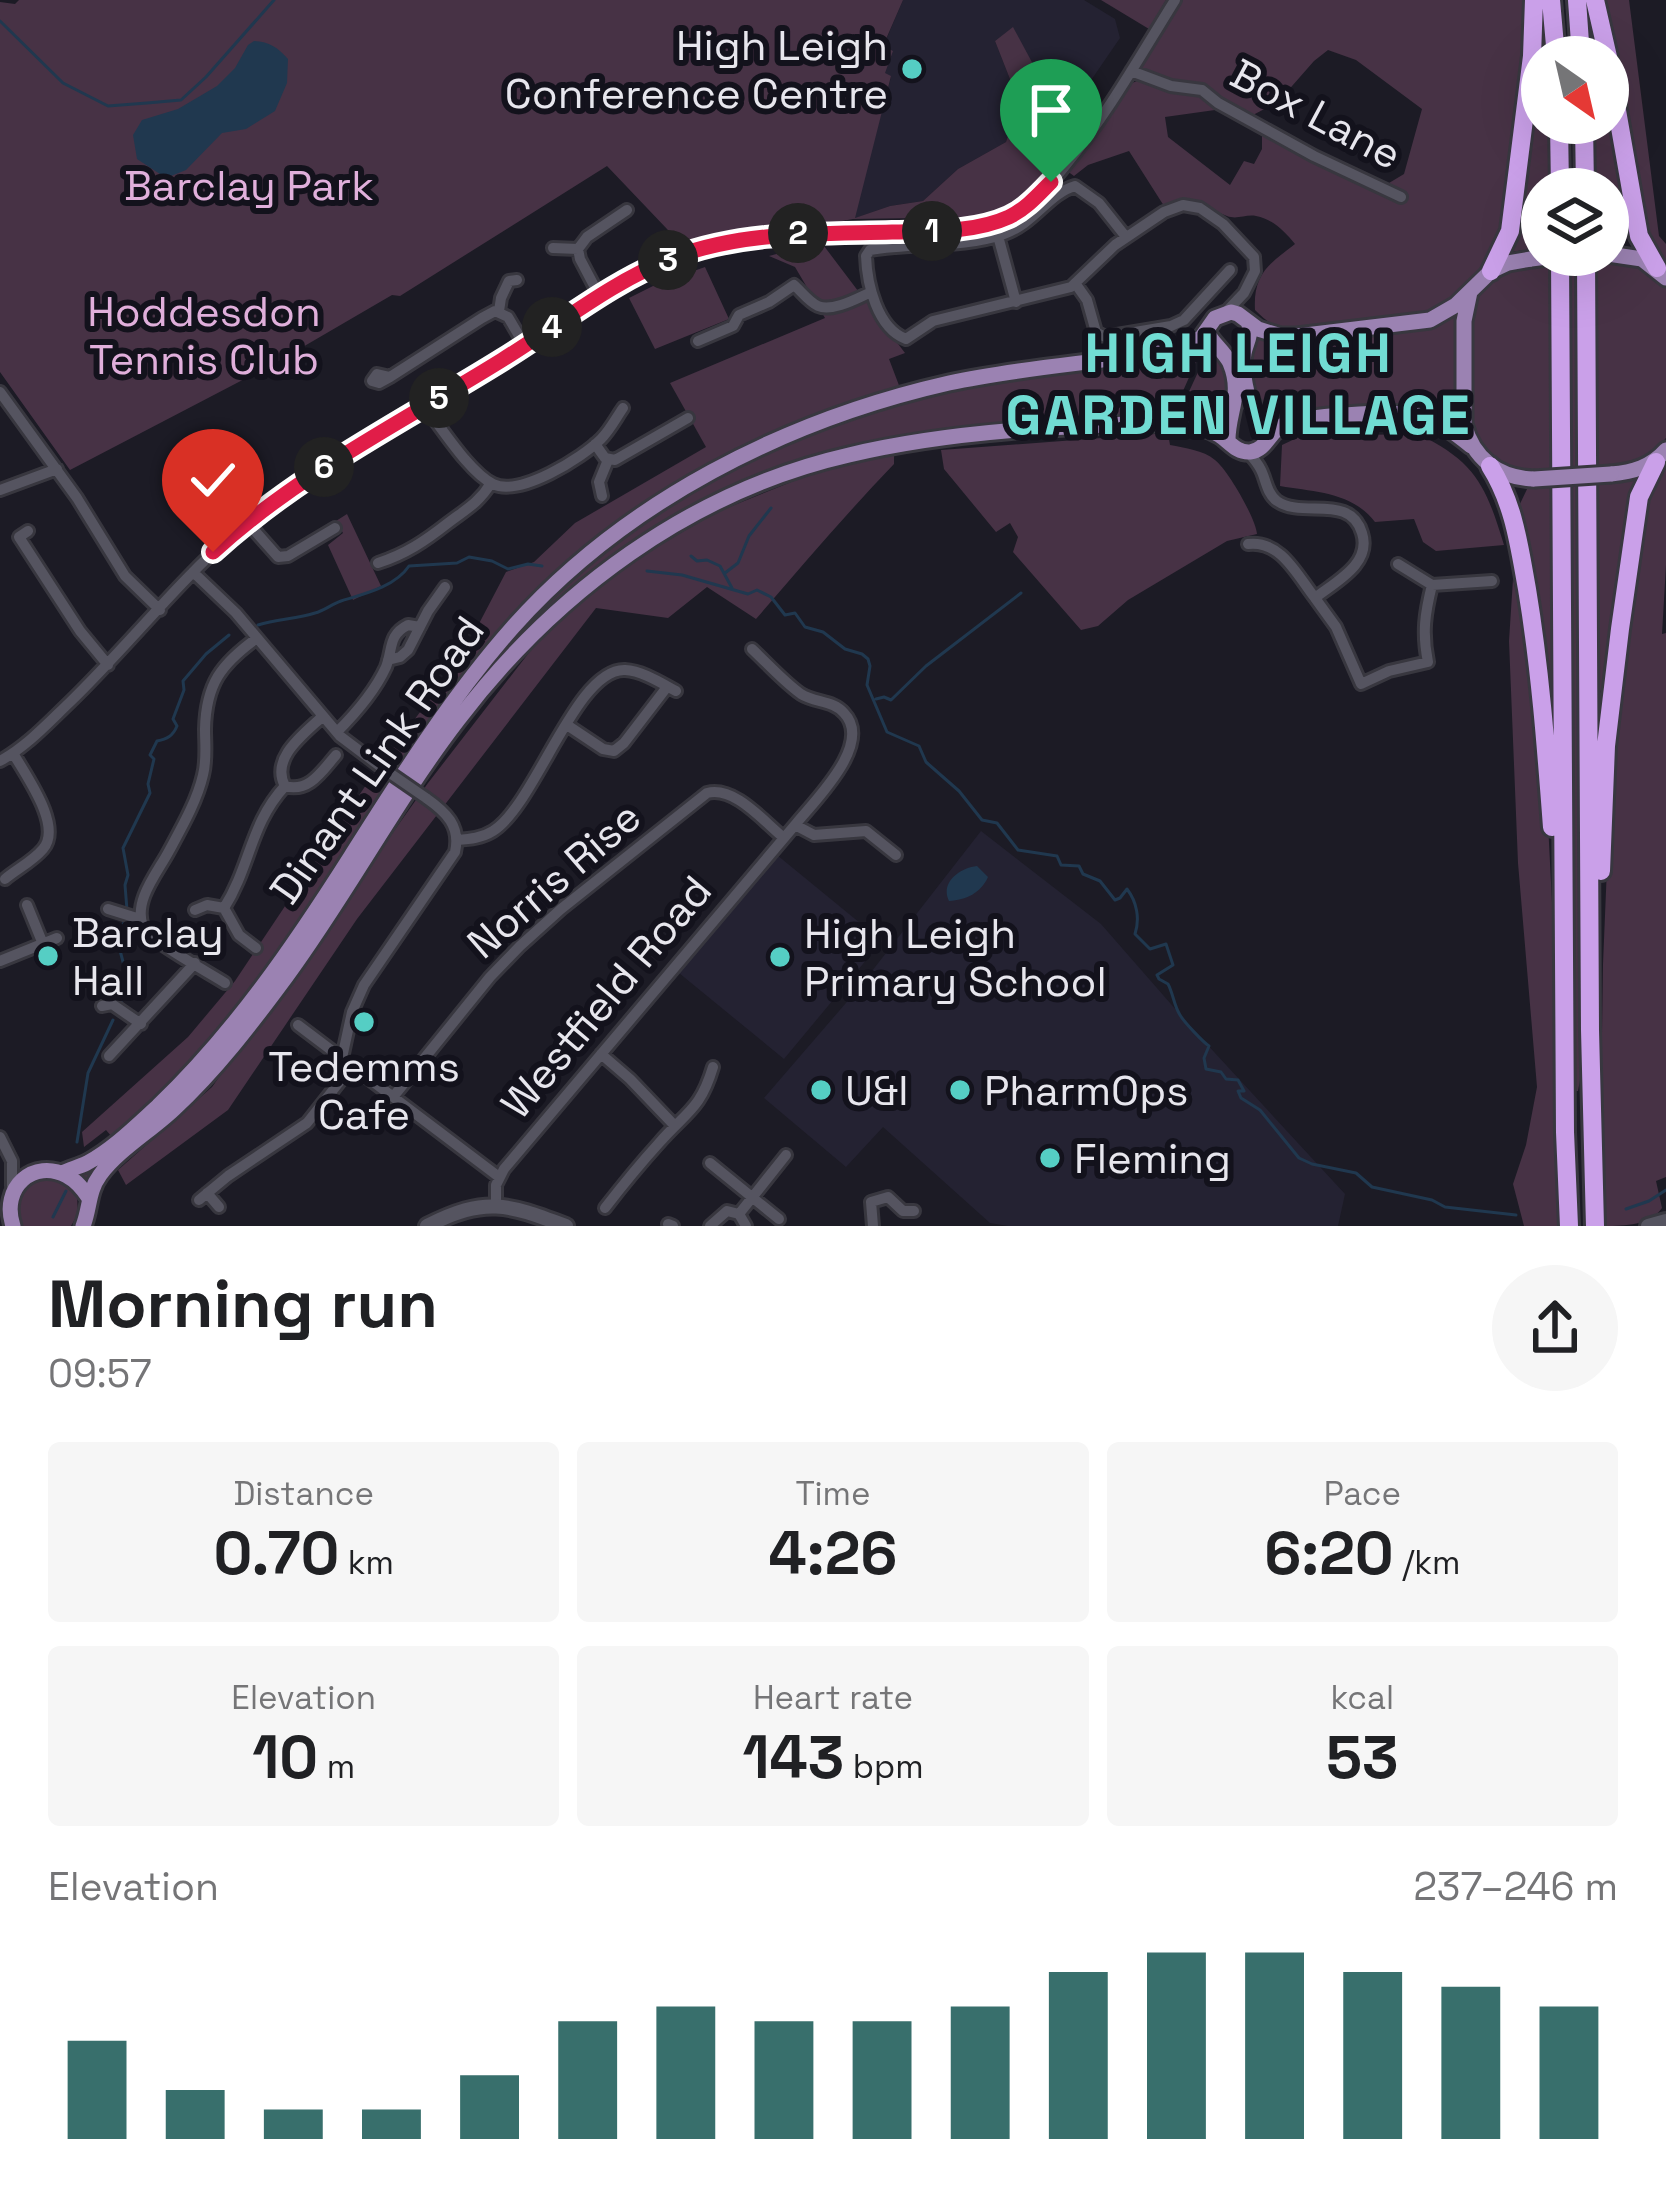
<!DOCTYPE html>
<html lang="en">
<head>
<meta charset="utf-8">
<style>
	:root { --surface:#fff; --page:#f6f6f6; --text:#202124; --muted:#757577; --accent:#386f6c }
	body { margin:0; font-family:"Space Grotesk",sans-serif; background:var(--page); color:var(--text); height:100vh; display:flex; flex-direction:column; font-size:45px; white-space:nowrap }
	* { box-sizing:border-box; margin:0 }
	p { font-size:39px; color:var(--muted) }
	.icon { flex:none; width:66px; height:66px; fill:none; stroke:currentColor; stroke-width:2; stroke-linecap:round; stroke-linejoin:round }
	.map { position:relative; height:1226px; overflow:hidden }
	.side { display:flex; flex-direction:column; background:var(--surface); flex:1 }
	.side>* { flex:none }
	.needle { width:78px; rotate:146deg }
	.fabs { position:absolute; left:1521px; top:36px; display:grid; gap:24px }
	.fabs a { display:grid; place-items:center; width:108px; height:108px; border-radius:50%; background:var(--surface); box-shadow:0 12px 48px #0002; font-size:60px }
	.pin { position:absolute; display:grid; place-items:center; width:102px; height:102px; color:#fff; margin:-123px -51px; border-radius:50% 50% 50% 0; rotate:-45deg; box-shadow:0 0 12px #0007 }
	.pin .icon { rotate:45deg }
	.km { position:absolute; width:60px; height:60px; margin:-30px; border-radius:50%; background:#222; color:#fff; font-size:33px; line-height:60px; text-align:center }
	.round { display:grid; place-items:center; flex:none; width:126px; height:126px; border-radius:63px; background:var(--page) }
	.head { display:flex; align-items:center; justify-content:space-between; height:204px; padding:0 48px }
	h1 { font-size:66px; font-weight:700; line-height:90px }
	.figures { display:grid; grid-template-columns:repeat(3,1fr); gap:18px; height:204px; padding:12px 48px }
	.figures div { display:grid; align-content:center; border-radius:12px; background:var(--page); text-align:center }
	.figures b { font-size:60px; font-weight:700 }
	.figures small { font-size:33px; font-weight:400 }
	.figures p { font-size:33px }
	.chart { height:336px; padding:24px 48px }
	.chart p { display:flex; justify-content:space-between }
	.chart svg { width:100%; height:216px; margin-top:12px; stroke:var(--accent); stroke-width:6 }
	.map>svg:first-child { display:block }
	.built { fill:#242232 }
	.green { fill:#473245 }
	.water { fill:#20384f }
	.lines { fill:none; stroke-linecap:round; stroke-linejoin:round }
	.stream { stroke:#20384f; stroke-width:3 }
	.street-casing { stroke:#38373f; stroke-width:16 }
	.secondary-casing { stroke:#38373f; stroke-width:20 }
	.primary-casing { stroke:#38373f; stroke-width:21 }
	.highway-casing { stroke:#38373f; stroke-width:24 }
	.street { stroke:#555460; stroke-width:10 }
	.secondary { stroke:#555460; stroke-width:14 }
	.primary { stroke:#9b82b2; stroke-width:15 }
	.highway { stroke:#caa0e9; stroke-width:18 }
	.street-bridge-casing { stroke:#38373f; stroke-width:16; stroke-linecap:butt }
	.primary-bridge-casing { stroke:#38373f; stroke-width:21; stroke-linecap:butt }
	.street-bridge { stroke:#555460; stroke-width:10 }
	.primary-bridge { stroke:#9b82b2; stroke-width:15 }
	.route-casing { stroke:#fff; stroke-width:24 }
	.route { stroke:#e11d48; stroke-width:15 }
	.poi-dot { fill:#55cec4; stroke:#13121c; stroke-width:4.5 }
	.labels { text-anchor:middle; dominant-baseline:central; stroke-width:12; stroke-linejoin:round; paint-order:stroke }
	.poi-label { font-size:42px; fill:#e7e6ed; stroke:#13121c; text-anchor:start }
	.street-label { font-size:42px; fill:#e7e6ed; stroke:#13121c }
	.park-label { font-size:42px; fill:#e0afdb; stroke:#13121c }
	.district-label { font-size:54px; font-weight:bold; letter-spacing:3px; fill:#71dcd3; stroke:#13121c }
</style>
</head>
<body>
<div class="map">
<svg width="1666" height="1226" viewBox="0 0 1666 1226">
	<rect width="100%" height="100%" fill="#1c1b25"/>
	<!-- built -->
	<path class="built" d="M 903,0 L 1084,0 L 1115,19 L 1120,38 L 1072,108 L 1040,77 L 1013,28 L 995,41 L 1019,102 L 1006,142 L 958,169 L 923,201 L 890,206 L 853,219 L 891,77 L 885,74 L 883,47 Z
		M 981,831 L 1101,924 L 1191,1027 L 1345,1194 L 1338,1226 L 1008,1226 L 990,1223 L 883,1127 L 846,1167 L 764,1098 L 858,989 Z
		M 777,855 L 882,941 L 784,1059 L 679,973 Z"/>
	<!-- green -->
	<path class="green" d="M 19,0 L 903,0 L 883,46 L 893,51 L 885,73 L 891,76 L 855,218 L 890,206 L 923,201 L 958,169 L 1006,142 L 1019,102 L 995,41 L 1013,27 L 1040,77 L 1072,108 L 1083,129 L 1038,191 L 1011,211 L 986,217 L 853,219 L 687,250 L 607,166 L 400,296 L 392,295 L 277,362 L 70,470 L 0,372 L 0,2 L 15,4 Z
		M 1101,0 L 1166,0 L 1149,29 Z
		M 1183,0 L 1529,0 L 1504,237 C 1493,256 1461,296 1442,305 C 1418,317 1310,334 1285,329 C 1272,326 1264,319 1255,310 C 1253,274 1269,264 1295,244 C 1285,232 1273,219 1256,216 C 1246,214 1237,220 1227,216 C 1196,203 1202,193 1164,206 L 1129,151 L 1088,165 L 1074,176 L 1067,171 L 1132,83 L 1137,81 L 1196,93 L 1215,110 L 1165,117 L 1168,137 L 1230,185 L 1244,161 L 1254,164 L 1262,149 L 1262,134 L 1358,183 L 1384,186 L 1404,174 L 1422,109 L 1356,60 L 1328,50 L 1314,61 L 1278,102 L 1253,115 C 1228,108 1208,86 1189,82 C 1172,78 1157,80 1140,69 Z
		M 1602,0 L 1629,0 L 1659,236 L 1666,244 L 1666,263 L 1649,240 L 1643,215 Z
		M 1546,43 L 1547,57 L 1542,57 L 1542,123 L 1552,123 L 1553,189 L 1542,189 L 1542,248 L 1509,252 L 1539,45 Z
		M 1608,88 L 1633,225 L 1624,244 L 1608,244 L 1608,189 L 1594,189 L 1592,123 L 1608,123 Z
		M 821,242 L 905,353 L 889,359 L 900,388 L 659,496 L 588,544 L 528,601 L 399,771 L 383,761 L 461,658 L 506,572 L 534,562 L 575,523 L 706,447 L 670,383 L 825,318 L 795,267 L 769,256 Z
		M 1622,261 C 1641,266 1653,273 1666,288 L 1666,438 C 1644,465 1628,465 1595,468 L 1592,265 Z
		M 1580,266 L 1580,469 L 1568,470 L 1567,267 Z
		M 705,267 L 729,319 L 655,349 L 629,298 L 657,284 Z
		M 1521,267 L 1553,267 L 1554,470 C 1468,479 1472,428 1471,362 C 1471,341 1468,317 1478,298 C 1487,280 1503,272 1521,267 Z
		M 1459,309 L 1459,429 L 1441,418 L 1319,413 L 1314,408 L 1274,423 C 1246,387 1245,378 1257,335 Z
		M 1205,342 L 1226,368 L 1231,395 L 1222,428 C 1217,426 1197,413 1193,414 C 1189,415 1185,417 1181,417 L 1180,411 L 1205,357 L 1202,345 Z
		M 1197,348 L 1199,355 L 1175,409 L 1176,418 C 1091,421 1006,423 922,435 C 723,464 552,577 437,740 C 372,832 320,932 249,1019 C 203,1076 150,1124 94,1172 L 88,1181 L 78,1172 C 114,1158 144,1125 171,1100 C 339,939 413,704 595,556 C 712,459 861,403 1009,378 C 1042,372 1075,368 1108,364 C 1138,361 1169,359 1197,348 Z
		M 1168,433 L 1170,445 C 1185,448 1203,450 1215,460 C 1228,470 1256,519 1257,534 L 1227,541 L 1128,600 L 1098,626 L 1081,630 L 1013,552 L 1018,537 L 1010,523 L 996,532 L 944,469 L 941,450 Z
		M 1418,434 C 1476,462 1486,486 1504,545 L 1436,551 L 1423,542 L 1414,519 L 1375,522 C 1352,492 1315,492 1280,486 L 1282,445 L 1301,436 Z
		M 894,454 L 894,464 C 846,514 801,567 756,619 L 707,587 L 668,618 L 596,608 L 357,919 L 228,1110 L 126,1185 L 118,1170 L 212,1087 L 428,783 L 541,637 L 625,565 L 717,512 L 811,474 Z
		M 1666,463 L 1666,565 L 1662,634 L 1666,633 L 1666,1177 L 1656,1181 L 1662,1208 C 1650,1225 1625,1226 1605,1226 L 1600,1170 L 1603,964 L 1609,818 L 1626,641 L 1647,492 Z
		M 1634,481 L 1606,690 L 1598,691 L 1594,640 L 1596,482 Z
		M 1580,483 L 1582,1069 L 1578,1091 L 1575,1091 L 1571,1068 L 1568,484 Z
		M 1554,486 L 1556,709 L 1550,709 L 1518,508 L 1528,487 Z
		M 347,514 L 381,586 L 353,600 L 328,545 L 343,533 L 336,521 Z
		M 1513,579 L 1535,674 L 1547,803 L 1557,1002 L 1563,1226 L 1524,1226 L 1513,1184 L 1526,1145 L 1537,1087 L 1518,863 L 1509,641 Z
		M 374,773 L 390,784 L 241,1007 L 157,1097 L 112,1137 L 106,1130 L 84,1147 L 82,1132 L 188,1037 L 235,981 Z
		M 36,1180 L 59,1181 L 77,1195 L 78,1214 L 71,1226 L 19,1226 L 11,1200 L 26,1184 Z"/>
	<!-- water -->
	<path class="water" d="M 254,41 C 270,42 277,47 288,59 L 287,83 L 275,111 L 246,129 L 222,133 L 186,170 L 166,178 L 137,159 L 133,135 L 142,120 L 178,109 L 217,86 L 235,68 L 248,45 Z
		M 977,866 L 988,877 C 981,893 966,900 949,901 C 940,883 959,868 977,866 Z"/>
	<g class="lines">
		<!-- stream -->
		<path class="stream" d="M 0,21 L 63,83 L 108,106 L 147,103 L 181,100 L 206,77 L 274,0
			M 691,556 L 697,561 L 707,560 L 720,566 L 732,588
			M 647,571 L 682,575 L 748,594 L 757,590 L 771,597 L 785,615 L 795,613 L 805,627 L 823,632 L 845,649 L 862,654 L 868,659 L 870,666 L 867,685 L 887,732 L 919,746 L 926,762 L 959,791 L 982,820 L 997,823 L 1018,850 L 1057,856 L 1061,865 L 1079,866 L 1083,874 L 1100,881 L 1115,900 L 1120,898 L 1127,889 C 1137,902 1140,919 1135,934 L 1150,949 L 1166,944 L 1173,965 L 1157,975 L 1159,979 L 1168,984 C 1173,993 1174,1006 1180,1015 C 1184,1022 1203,1042 1209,1046 L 1204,1058 L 1206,1069 L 1221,1072 L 1226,1079 L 1238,1080 L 1244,1091 L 1238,1091 L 1241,1098 L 1260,1110 L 1299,1158 L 1312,1164 L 1356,1173 L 1372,1187 L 1432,1200 L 1445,1207 L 1516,1215
			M 725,573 L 738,563 L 749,536 L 771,508
			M 258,625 C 277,619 297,619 315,613 C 324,611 332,604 341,601 C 364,594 395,587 409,566 L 457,563 L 469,557 L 492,561 L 508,569 L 528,564 L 542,566
			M 876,699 L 884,697 L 891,700 L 926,666 L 1021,593
			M 127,910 L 125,885 L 128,875 L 123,848 L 150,793 L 148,784 L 154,759 L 150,755 L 157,741 C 167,739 173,736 177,726 L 173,719 L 184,690 L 183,681 L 206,654 L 229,635
			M 121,1002 L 127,977 L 117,939 L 125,920
			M 77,1142 L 88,1073 L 113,1020
			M 1626,1209 L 1649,1201 L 1666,1190
			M 53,1217 L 66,1191"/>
		<defs>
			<path id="street" d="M 1131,71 L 1171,86 L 1202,90 L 1218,103 L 1314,156 L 1401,197
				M 998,236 L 1016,302
				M 1126,237 L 1099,203 L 1075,186 C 1048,194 1035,223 1004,234 C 961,249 914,242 870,250 L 866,256 C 867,284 877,328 906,339 L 933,321 L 1071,287 L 1115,245 L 1164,212 L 1183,205 L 1200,208 L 1223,224 L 1254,257 L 1255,271 L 1244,293 L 1225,313
				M 553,248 L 578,249
				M 1075,283 L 1087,300 L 1096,332 L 1105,337 L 1171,326 L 1184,320 L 1230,270
				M 600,297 L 580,259 L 578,249 L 587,237 L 627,210
				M 499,311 L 501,298 L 509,281 L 517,280
				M 698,341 L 733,326 L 739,315 L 769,302 L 794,285 C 801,291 809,302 818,306 C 832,312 856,299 869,293
				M 390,377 L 377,374 L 372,381 L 379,383 L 390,377 L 482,318 L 495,311 L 508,317 L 525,346
				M 0,392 L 77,498 L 125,576 L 160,610
				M 425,407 C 442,428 469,472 493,484 C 520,497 582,458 601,439 C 610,430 616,418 623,408
				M 595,444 L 605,458 L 615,460 L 688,418
				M 1248,452 C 1252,457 1257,462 1260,468 C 1266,478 1266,493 1277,501 C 1303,519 1350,493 1362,533 C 1372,564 1335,582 1315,598 L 1336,627 L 1361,684 L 1389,671 L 1428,662 C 1422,633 1425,613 1432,585 L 1492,581
				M 0,490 L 57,469
				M 602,496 L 599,482 L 608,460
				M 247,522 L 278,557 L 288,556 L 335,528
				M 28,531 L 19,537 L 80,631 L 108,665
				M 1248,544 C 1281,540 1297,575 1315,598
				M 378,563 C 406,554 425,541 448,523 C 465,510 479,503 491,483
				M 1398,564 L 1432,585
				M 193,572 L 236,613 L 340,736 L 381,767
				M 388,660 L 400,657 L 408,650 L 428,611 L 445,587
				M 567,725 L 603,749 L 614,751 L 624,743 L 667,687
				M 337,732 C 355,714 375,691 386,667 C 393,649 388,635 408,625 L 420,627
				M 0,761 C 27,746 47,724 69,703 C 126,648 175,585 234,533 C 302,473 384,431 462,385 C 524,348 583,305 647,270 C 690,247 747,236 796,233 C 854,230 971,242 1020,211 C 1037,200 1052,182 1065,166 C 1107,115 1140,56 1175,0
				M 285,786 C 309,793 322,771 336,755
				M 795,825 L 814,835 L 866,831 L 896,855
				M 457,840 C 470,839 482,838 493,831 C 536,804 576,668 625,670 C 643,671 661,683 676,691
				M 5,879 C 17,869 33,861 43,849 C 63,826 26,776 13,753
				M 27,905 L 43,944
				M 224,908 C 251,865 250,824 285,786 C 270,758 304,734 323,716
				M 224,908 L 239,935 L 256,948
				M 108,909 L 140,919
				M 195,910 L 207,905 L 224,908
				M 0,961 L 57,938
				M 225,983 C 208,972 148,940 143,926 C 133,901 158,872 169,851 C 182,827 197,801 203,775 C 207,760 205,744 205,729 C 206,684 221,664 257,638
				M 102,1006 L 112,1004 L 141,1024
				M 298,1025 L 499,1177
				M 601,1054 L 630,1079 L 675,1126
				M 109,1056 L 195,963
				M 342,1058 L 352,1012 L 364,985 L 455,852 C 461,826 446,812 426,798
				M 393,1097 L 490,977 L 520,946 L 561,909 L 707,793 C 735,786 763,821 784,838
				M 0,1137 L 12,1161 L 12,1186
				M 710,1163 L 779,1219
				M 207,1193 L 219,1207
				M 199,1200 L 228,1176 L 307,1123 L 352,1066
				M 496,1205 L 496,1185 L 504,1169 L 795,825 C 814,801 874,744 844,713 C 833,700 815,703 801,694 C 784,682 768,664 752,649
				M 605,1208 C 622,1186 640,1164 659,1143 C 687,1111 700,1110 713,1067
				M 739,1214 L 786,1155
				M 668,1224 L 673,1226
				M 710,1226 L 727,1211 L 739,1214 L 746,1226
				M 873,1226 L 871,1202 L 888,1197 L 903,1211 L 914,1211"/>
			<path id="secondary" d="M 427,1226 C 486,1196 507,1204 566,1226
				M 1648,1226 L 1666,1221"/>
			<path id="primary" d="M 1608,254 L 1642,259 L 1666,278
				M 1470,292 L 1464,321 L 1464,424 C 1473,458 1498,478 1534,479
				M 1249,325 C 1251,337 1247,341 1244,353 C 1242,365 1244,380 1247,392 C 1251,409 1267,416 1270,434
				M 1207,332 C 1213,344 1224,351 1230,363 C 1243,394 1228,412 1228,440
				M 1611,474 C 1633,472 1651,467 1666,450
				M 62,1173 C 70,1169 79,1167 87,1163 C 113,1149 136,1126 158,1106 C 235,1032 294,946 351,856 C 401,777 451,697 513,627 C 625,501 786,420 949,383 C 1026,366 1104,363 1182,348 L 1201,338 L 1215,318 L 1231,312 L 1238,314 L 1258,329 L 1281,336 L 1297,336 L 1430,320 L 1456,305 L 1491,271 L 1508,263 L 1531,259
				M 13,1226 C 0,1187 34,1158 67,1176 C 77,1181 83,1189 89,1198
				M 83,1226 C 90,1209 88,1191 100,1175 C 117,1151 152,1130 174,1109 C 216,1070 252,1023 286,977 C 347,894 395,802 458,720 C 555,592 691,491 849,455 C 959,429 1072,426 1184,422 C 1197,424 1207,428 1219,435 C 1229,441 1236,453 1250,452 C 1267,450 1269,431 1285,424 C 1303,415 1393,411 1414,415 C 1437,419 1454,432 1471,446"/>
			<path id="highway" d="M 1551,0 L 1556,57
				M 1577,0 L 1581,57
				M 1595,0 L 1608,57
				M 1608,59 L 1639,236 L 1657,268
				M 1559,123 L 1560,189
				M 1584,123 L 1585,189
				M 1560,255 L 1565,1132 L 1569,1226
				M 1586,255 L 1590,1030 L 1595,1226
				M 1491,271 L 1510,231 L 1532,56 L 1534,0
				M 1490,466 C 1514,504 1519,545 1527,589 C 1540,667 1546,747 1552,827
				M 1601,871 L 1606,746 L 1620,629 L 1639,497 L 1656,462"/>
		</defs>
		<!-- street casing -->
		<use href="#street" class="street-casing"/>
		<!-- secondary casing -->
		<use href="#secondary" class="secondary-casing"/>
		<!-- primary casing -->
		<use href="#primary" class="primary-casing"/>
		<!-- highway casing -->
		<use href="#highway" class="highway-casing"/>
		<!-- street -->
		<use href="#street" class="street"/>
		<!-- secondary -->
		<use href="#secondary" class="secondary"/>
		<!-- primary -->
		<use href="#primary" class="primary"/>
		<!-- highway -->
		<use href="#highway" class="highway"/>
		<defs>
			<path id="street-bridge" d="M 381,767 L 426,798"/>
			<path id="primary-bridge" d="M 1531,259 L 1563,255
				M 1534,479 L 1611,474"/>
		</defs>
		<!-- street-bridge casing -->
		<use href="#street-bridge" class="street-bridge-casing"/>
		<!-- primary-bridge casing -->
		<use href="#primary-bridge" class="primary-bridge-casing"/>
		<!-- street-bridge -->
		<use href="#street-bridge" class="street-bridge"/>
		<!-- primary-bridge -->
		<use href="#primary-bridge" class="primary-bridge"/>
	</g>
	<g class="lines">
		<defs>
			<path id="route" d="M 213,552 C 299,473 404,421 502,360 C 559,325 612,281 675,257 C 744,231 819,234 892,232 C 930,231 974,233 1009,217 C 1026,209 1038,195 1051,182"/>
		</defs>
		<!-- route casing -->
		<use href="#route" class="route-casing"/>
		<!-- route -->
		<use href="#route" class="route"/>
	</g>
	<!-- markers -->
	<g class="poi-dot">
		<circle cx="912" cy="69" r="12"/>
		<circle cx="48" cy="956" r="12"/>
		<circle cx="780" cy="957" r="12"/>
		<circle cx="364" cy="1022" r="12"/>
		<circle cx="821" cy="1090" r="12"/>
		<circle cx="960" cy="1090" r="12"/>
		<circle cx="1050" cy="1158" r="12"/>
	</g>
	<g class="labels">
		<!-- poi labels -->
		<g class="poi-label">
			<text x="888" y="45" text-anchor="end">High Leigh<tspan x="888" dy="48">Conference Centre</tspan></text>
			<text x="72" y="932">Barclay<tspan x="72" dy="48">Hall</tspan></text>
			<text x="804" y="933">High Leigh<tspan x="804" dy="48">Primary School</tspan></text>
			<text x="364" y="1066" text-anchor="middle">Tedemms<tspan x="364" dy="48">Cafe</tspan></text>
			<text x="845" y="1090">U&amp;I</text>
			<text x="984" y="1090">PharmOps</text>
			<text x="1074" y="1158">Fleming</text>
		</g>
		<!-- street labels -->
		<g class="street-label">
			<text transform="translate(1316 114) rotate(28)">Box Lane</text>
			<text transform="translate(377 760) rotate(-55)">Dinant Link Road</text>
			<text transform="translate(554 880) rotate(-41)">Norris Rise</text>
			<text transform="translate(606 997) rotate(-50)">Westfield Road</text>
		</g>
		<!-- park labels -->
		<g class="park-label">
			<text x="249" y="185">Barclay Park</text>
			<text x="204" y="311">Hoddesdon<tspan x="204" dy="48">Tennis Club</tspan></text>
		</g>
		<!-- district labels -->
		<g class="district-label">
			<text x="1239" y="353">HIGH LEIGH<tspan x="1239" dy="62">GARDEN VILLAGE</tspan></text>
		</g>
	</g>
</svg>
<div class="fabs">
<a><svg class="needle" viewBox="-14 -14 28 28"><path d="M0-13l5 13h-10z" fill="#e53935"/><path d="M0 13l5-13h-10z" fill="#757577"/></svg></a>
<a><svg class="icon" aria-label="layers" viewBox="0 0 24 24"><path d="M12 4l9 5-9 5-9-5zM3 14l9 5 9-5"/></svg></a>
</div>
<div class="pin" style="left:1051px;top:182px;background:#1e9e55"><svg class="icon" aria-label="arrive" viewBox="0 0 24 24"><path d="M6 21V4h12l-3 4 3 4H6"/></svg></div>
<div class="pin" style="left:213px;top:552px;background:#d93025"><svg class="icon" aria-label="check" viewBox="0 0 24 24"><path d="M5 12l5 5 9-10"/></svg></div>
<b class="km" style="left:932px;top:231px">1</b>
<b class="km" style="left:798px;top:233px">2</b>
<b class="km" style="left:668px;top:260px">3</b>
<b class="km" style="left:552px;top:327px">4</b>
<b class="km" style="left:439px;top:398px">5</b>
<b class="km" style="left:324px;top:467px">6</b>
</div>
<section class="side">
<div class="head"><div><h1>Morning run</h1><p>09:57</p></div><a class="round"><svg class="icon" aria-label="share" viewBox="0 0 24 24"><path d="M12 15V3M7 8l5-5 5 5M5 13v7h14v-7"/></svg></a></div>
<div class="figures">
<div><p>Distance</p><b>0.70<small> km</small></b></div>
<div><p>Time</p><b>4:26</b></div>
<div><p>Pace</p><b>6:20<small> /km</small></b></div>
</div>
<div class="figures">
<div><p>Elevation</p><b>10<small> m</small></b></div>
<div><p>Heart rate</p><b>143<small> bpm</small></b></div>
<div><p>kcal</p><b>53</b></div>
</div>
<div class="chart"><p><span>Elevation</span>237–246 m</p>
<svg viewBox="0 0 160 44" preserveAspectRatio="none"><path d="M5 44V24M15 44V34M25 44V38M35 44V38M45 44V31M55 44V20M65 44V17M75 44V20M85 44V20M95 44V17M105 44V10M115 44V6M125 44V6M135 44V10M145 44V13M155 44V17"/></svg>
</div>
</section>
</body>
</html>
